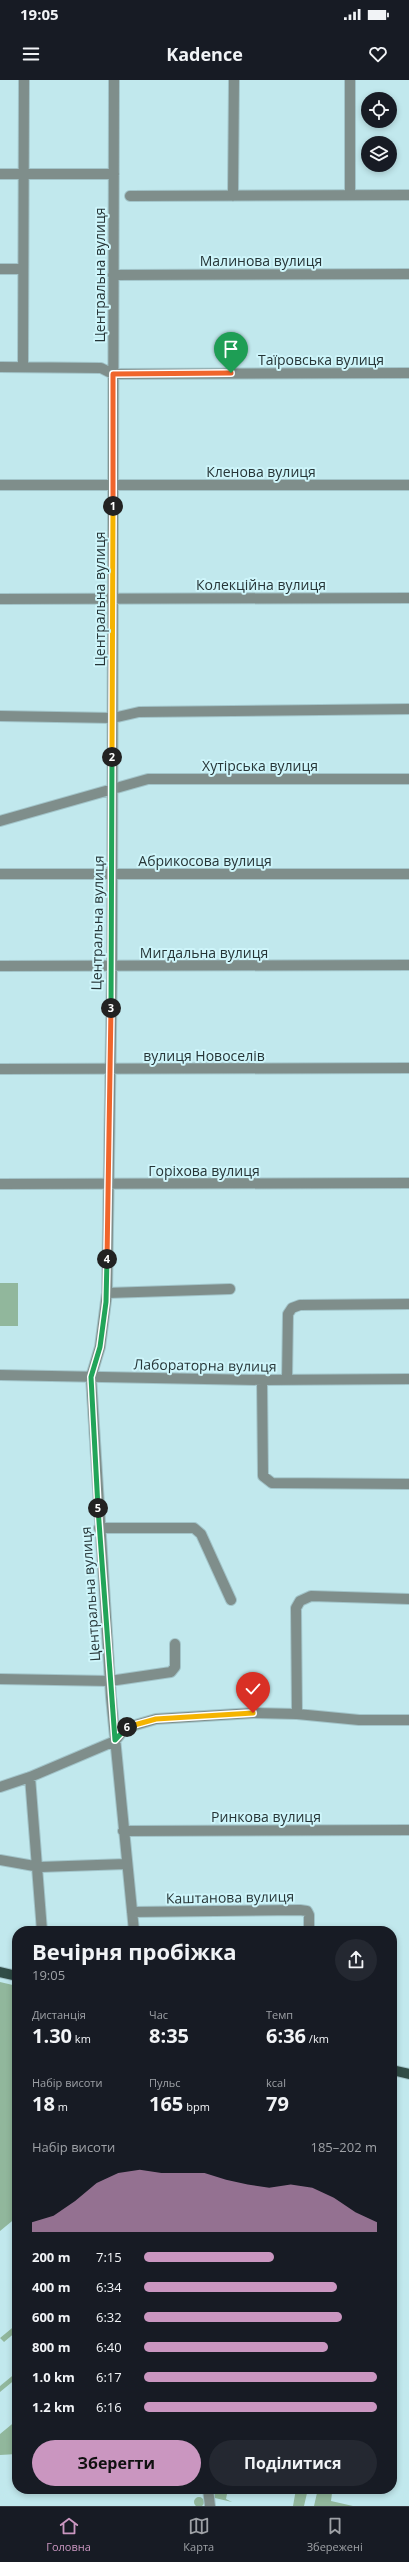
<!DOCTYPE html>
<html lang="uk">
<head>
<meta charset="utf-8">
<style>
	:root { --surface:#171b24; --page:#242831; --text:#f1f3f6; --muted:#9ea1a6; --line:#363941; --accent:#ca96c0 }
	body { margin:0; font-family:"Open Sans",sans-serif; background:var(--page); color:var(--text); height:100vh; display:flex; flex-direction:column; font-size:15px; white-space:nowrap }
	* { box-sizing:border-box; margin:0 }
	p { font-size:13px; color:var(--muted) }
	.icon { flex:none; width:22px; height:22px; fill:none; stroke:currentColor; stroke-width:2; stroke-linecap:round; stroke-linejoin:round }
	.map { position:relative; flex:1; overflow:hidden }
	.sheet { position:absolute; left:12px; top:1846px; width:385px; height:568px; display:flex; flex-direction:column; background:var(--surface); border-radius:16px; box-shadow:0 2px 6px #0003 }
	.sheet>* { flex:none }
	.fabs { position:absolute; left:361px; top:12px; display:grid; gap:8px }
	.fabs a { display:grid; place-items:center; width:36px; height:36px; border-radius:50%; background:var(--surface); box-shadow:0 2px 6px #0003; font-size:20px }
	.pin { position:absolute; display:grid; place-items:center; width:34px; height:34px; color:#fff; margin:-41px -17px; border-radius:50% 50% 50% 0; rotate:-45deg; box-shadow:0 0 4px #0007 }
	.pin .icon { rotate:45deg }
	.km { position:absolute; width:20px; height:20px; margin:-10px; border-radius:50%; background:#222; color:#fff; font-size:11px; line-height:20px; text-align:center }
	.round { display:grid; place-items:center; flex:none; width:42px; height:42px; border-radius:21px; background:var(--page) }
	.head { display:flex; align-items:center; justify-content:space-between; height:68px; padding:0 20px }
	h1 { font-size:22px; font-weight:700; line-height:30px }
	.stats { display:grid; grid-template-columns:repeat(3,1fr); gap:6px; height:68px; padding:4px 20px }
	.stats div { display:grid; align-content:center }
	.stats b { font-size:20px; font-weight:700 }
	.stats small { font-size:11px; font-weight:400 }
	.stats p { font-size:11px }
	.chart { height:112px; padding:8px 20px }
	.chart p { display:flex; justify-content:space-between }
	.chart svg { width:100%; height:72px; margin-top:4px; fill:var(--accent); opacity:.7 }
	.primary-button { display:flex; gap:8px; margin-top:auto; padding:8px 20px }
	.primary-button a { flex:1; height:46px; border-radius:24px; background:var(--accent); color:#111; font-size:16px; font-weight:700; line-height:46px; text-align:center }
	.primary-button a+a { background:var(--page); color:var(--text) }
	ul { padding:0 20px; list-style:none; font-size:13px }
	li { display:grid; grid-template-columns:64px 48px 1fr; align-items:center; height:30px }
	li i { height:10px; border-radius:5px; background:var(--accent) }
	.status { display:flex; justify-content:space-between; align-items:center; height:28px; padding:0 20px; background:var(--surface); direction:ltr }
	.status svg { height:11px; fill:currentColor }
	header { display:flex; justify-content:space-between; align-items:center; height:52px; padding:0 20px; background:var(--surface); font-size:18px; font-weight:700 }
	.menu { display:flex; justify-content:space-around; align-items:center; height:56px; border-top:1px solid var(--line); background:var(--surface); font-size:11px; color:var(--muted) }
	.menu a { display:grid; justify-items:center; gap:2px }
	.menu .active { color:var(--accent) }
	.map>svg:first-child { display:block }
	.green { fill:#91b79c }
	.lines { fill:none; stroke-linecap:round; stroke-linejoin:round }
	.minor-casing { stroke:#a2c4c9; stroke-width:12 }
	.major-casing { stroke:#a2c4c9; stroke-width:12 }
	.minor { stroke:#7f8e8b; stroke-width:10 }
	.major { stroke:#314d47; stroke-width:10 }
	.split-1-casing { stroke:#fff; stroke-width:8 }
	.split-2-casing { stroke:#fff; stroke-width:8 }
	.split-3-casing { stroke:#fff; stroke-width:8 }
	.split-4-casing { stroke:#fff; stroke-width:8 }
	.split-5-casing { stroke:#fff; stroke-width:8 }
	.split-6-casing { stroke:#fff; stroke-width:8 }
	.split-7-casing { stroke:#fff; stroke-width:8 }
	.split-1 { stroke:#f0652b; stroke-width:5 }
	.split-2 { stroke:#f5b400; stroke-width:5 }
	.split-3 { stroke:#22a559; stroke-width:5 }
	.split-4 { stroke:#f0652b; stroke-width:5 }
	.split-5 { stroke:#22a559; stroke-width:5 }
	.split-6 { stroke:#22a559; stroke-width:5 }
	.split-7 { stroke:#f5b400; stroke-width:5 }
	.labels { text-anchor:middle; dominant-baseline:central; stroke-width:4; stroke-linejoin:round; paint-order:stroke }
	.street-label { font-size:14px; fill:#263537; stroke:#cef5fa }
</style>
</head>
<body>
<div class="status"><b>19:05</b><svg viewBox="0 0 49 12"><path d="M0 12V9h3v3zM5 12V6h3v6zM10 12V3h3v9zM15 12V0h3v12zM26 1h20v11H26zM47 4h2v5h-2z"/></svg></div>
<header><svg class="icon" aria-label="menu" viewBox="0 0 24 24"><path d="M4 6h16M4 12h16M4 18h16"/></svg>Kadence<svg class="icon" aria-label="heart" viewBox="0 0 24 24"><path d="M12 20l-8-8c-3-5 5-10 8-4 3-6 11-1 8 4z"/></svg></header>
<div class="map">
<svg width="409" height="2426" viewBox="0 0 409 2426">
	<rect width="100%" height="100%" fill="#c1e8ed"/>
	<!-- green -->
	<path class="green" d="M 0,1203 L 18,1203 L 18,1246 L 0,1246 Z
		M 0,1902 L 17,1906 L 17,2137 L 0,2151 Z
		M 17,2244 L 17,2251 L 4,2262 L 0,2258 Z
		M 17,2292 L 17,2298 L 0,2312 L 0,2306 Z
		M 17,2340 L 17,2374 L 0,2375 L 0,2354 Z
		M 214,2409 L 228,2409 L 226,2419 L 232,2422 L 215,2418 Z
		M 296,2409 L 308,2409 L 304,2426 L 293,2426 Z
		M 320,2411 L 332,2413 L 331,2421 L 353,2426 L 314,2426 L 317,2413 Z
		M194 2422a5 5 0 1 1 10 0a5 5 0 1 1-10 0Z"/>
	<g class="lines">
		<defs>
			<path id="minor" d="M 114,0 L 112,886 L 107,1213 L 100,1267 L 91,1297 L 111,1617 L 134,1851
				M 350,0 L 350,115
				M 0,94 L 114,94
				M 130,116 L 409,115
				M 233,116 L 234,0
				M 0,189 L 23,189
				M 113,195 L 409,194
				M 0,287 L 101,288 L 113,294 L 409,293
				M 23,287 L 24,0
				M 0,405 L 409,405
				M 0,519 L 409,518
				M 0,636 L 113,638 L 139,632 L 409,629
				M 0,741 L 148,699 L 409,699
				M 0,794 L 409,794
				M 0,886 L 409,885
				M 0,989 L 409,988
				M 0,1104 L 409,1103
				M 107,1213 L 230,1209
				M 0,1295 L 262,1300 L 409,1299
				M 262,1300 L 263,1396 L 272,1403 L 409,1404
				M 287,1300 L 288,1234 L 292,1228 L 300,1225 L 409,1224
				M 99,1448 L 194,1448 L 201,1454 L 231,1520
				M 0,1599 L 110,1601 L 171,1592 L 175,1587 L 175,1564
				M 297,1634 L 296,1528 L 300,1521 L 311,1516 L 409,1519
				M 30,1697 L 42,1851
				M 0,1707 L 30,1697 L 115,1661 L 125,1648 L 156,1639 L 253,1633 L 297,1634 L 359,1640 L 409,1640
				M 123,1751 L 409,1750
				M 0,1780 L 40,1787 L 126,1784
				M 132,1832 L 300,1830 L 307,1831 L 309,1835 L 309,1851
				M 208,2409 L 210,2426"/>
			<path id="major" d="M 0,1892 L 17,1896
				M 392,1990 L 409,1994"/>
		</defs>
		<!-- minor casing -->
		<use href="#minor" class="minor-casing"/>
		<!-- major casing -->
		<use href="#major" class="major-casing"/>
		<!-- minor -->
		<use href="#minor" class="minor"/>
		<!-- major -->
		<use href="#major" class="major"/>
	</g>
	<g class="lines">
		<defs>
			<path id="split-1" d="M 113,426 L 113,294 L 231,293"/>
			<path id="split-2" d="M 112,677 L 113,426"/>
			<path id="split-3" d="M 111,928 L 112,677"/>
			<path id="split-4" d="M 107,1179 L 111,928"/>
			<path id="split-5" d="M 98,1428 L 91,1297 L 100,1267 L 106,1222 L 107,1179"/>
			<path id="split-6" d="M 98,1428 L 115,1660 L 127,1647"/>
			<path id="split-7" d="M 127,1647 L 156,1639 L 253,1633"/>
		</defs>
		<!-- split-1 casing -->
		<use href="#split-1" class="split-1-casing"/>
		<!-- split-2 casing -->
		<use href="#split-2" class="split-2-casing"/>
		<!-- split-3 casing -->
		<use href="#split-3" class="split-3-casing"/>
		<!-- split-4 casing -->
		<use href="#split-4" class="split-4-casing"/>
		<!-- split-5 casing -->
		<use href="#split-5" class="split-5-casing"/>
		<!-- split-6 casing -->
		<use href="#split-6" class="split-6-casing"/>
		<!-- split-7 casing -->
		<use href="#split-7" class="split-7-casing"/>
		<!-- split-1 -->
		<use href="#split-1" class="split-1"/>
		<!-- split-2 -->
		<use href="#split-2" class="split-2"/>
		<!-- split-3 -->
		<use href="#split-3" class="split-3"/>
		<!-- split-4 -->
		<use href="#split-4" class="split-4"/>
		<!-- split-5 -->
		<use href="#split-5" class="split-5"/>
		<!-- split-6 -->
		<use href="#split-6" class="split-6"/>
		<!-- split-7 -->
		<use href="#split-7" class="split-7"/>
	</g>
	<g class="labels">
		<!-- street labels -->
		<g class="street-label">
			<text x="261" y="180">Малинова вулиця</text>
			<text transform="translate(99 195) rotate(-90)">Центральна вулиця</text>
			<text x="321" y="279">Таїровська вулиця</text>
			<text x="261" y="391">Кленова вулиця</text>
			<text x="261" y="504">Колекційна вулиця</text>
			<text transform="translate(99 519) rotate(-90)">Центральна вулиця</text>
			<text x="260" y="685">Хутірська вулиця</text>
			<text x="205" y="780">Абрикосова вулиця</text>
			<text transform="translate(97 843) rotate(-89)">Центральна вулиця</text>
			<text x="204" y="872">Мигдальна вулиця</text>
			<text x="204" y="975">вулиця Новоселів</text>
			<text x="204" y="1090">Горіхова вулиця</text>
			<text transform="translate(205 1285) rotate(1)">Лабораторна вулиця</text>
			<text transform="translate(90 1514) rotate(-94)">Центральна вулиця</text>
			<text x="266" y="1736">Ринкова вулиця</text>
			<text transform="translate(230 1817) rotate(-1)">Каштанова вулиця</text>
		</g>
	</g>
</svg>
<div class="fabs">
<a><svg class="icon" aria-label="locate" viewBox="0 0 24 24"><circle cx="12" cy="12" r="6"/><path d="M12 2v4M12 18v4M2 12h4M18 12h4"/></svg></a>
<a><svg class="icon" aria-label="layers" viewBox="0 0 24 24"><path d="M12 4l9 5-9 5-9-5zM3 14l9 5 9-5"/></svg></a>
</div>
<div class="pin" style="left:231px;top:293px;background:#1e9e55"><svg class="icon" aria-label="arrive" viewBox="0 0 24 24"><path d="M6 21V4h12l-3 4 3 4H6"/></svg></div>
<div class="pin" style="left:253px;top:1633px;background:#d93025"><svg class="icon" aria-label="check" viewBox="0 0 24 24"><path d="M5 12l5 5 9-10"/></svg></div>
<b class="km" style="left:113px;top:426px">1</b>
<b class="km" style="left:112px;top:677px">2</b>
<b class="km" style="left:111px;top:928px">3</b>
<b class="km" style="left:107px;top:1179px">4</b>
<b class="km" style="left:98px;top:1428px">5</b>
<b class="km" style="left:127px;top:1647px">6</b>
<section class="sheet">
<div class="head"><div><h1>Вечірня пробіжка</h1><p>19:05</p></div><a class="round"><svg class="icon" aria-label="share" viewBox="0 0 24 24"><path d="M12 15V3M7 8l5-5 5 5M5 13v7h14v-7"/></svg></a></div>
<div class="stats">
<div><p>Дистанція</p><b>1.30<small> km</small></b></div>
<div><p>Час</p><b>8:35</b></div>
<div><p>Темп</p><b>6:36<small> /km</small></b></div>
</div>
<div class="stats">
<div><p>Набір висоти</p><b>18<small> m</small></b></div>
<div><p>Пульс</p><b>165<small> bpm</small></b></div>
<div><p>kcal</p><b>79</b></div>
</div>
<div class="chart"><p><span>Набір висоти</span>185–202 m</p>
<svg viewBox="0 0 160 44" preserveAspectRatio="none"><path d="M0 44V38L10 34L20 25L30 14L40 8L50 6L60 8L70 8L80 8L90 12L100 15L110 17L120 15L130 17L140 23L150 32L160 38V44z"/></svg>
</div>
<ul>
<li><b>200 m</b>7:15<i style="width:56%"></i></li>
<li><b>400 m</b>6:34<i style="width:83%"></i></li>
<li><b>600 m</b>6:32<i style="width:85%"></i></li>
<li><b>800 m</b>6:40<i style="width:79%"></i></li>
<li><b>1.0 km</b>6:17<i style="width:100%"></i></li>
<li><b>1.2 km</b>6:16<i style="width:100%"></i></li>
</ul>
<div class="primary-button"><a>Зберегти</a><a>Поділитися</a></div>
</section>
</div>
<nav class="menu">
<a class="active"><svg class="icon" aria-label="home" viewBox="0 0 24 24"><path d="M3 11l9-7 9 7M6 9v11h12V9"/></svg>Головна</a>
<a><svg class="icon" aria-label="map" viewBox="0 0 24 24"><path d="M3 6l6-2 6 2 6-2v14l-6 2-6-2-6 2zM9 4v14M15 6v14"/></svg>Карта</a>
<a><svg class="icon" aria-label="saved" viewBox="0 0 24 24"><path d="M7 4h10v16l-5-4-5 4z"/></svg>Збережені</a>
</nav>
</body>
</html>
